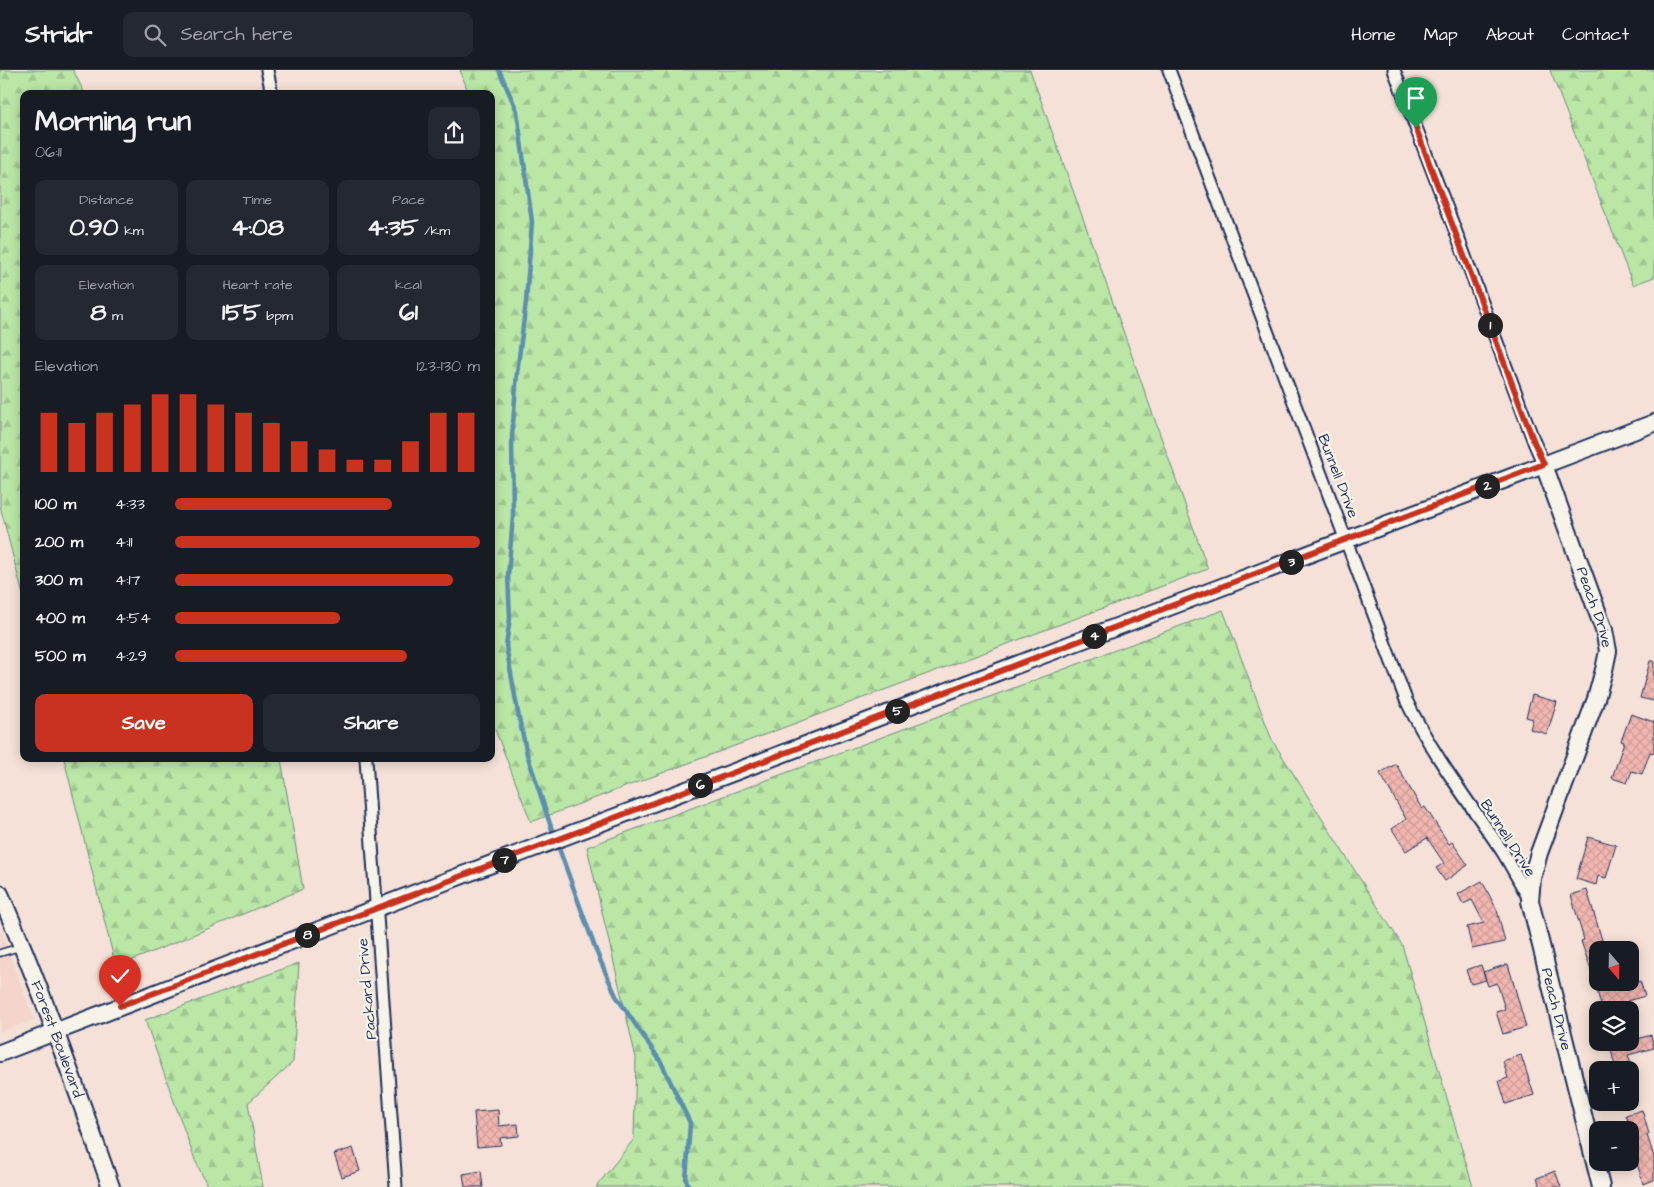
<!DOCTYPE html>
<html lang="en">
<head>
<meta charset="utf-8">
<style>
	:root { --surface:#171b24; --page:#242831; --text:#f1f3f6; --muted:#9ea1a6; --line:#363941; --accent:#c8321e }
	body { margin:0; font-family:"Architects Daughter",sans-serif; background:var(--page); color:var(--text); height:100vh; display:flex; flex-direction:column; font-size:19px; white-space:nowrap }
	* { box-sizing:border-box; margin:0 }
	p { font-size:16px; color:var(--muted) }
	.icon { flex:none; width:28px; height:28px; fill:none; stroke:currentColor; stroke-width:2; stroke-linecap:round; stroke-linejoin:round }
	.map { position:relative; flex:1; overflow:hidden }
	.panel { position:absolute; left:20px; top:20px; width:475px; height:672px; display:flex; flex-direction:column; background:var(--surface); border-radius:10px; box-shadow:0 2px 12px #0003 }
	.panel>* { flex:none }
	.needle { width:32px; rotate:160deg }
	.tools { position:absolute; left:1589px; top:871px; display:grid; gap:10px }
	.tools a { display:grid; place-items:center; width:50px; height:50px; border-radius:10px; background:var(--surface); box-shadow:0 2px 12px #0003; font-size:25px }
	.pin { position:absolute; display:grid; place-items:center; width:42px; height:42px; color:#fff; margin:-51px -21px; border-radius:50% 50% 50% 0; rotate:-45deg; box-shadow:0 0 5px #0007 }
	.pin .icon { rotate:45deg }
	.km { position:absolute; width:25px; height:25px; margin:-12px; border-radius:50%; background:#222; color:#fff; font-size:14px; line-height:25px; text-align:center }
	.round { display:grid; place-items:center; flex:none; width:52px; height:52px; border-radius:10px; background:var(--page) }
	.head { display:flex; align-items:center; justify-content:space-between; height:85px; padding:0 15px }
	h1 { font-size:28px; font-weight:700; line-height:38px }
	.stats { display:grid; grid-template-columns:repeat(3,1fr); gap:8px; height:85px; padding:5px 15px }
	.stats div { display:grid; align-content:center; border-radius:10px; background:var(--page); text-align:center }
	.stats b { font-size:25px; font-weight:700 }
	.stats small { font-size:14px; font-weight:400 }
	.stats p { font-size:14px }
	.chart { height:140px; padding:10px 15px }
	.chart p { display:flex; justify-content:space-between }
	.chart svg { width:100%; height:90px; margin-top:5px; stroke:var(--accent); stroke-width:6 }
	.button { display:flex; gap:10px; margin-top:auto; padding:10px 15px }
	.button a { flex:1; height:58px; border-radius:10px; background:var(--accent); color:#fff; font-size:20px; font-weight:700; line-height:58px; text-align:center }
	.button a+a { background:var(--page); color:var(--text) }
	ul { padding:0 15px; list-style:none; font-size:16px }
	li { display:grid; grid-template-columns:80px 60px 1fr; align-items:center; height:38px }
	li i { height:12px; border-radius:6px; background:var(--accent) }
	header { display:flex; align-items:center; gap:30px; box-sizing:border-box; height:70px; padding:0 25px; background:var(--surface); border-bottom:1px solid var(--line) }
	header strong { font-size:24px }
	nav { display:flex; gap:28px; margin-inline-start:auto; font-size:18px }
	.search { width:350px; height:45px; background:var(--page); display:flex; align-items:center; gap:12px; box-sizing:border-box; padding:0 18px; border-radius:10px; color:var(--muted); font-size:19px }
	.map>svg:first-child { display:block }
	.built { fill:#f4d4cb }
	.forest { fill:url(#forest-firs); stroke:#6a8b82 }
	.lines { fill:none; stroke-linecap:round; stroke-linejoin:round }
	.stream { stroke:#5b8eb0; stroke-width:4.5 }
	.building { fill:url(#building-cross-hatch); stroke:#1b2f5e }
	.lane-casing { stroke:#1b2f5e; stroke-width:9 }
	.street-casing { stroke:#1b2f5e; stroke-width:15 }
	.secondary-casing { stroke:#1b2f5e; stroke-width:20 }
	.lane { stroke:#f7f3e8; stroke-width:5.5 }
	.street { stroke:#f7f3e8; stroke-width:11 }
	.secondary { stroke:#f7f3e8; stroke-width:16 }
	.route-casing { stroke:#fff; stroke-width:10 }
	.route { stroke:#c8321e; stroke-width:6 }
	.labels { text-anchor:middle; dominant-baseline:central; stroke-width:4.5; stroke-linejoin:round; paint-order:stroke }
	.street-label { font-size:15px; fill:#1b2f5e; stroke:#f7f3e8 }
</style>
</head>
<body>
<header>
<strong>Stridr</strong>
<div class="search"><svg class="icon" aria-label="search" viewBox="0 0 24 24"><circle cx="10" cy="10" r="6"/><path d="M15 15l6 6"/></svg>Search here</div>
<nav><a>Home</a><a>Map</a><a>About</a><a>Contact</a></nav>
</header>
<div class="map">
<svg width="1654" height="1117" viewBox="0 0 1654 1117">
	<defs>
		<pattern id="forest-firs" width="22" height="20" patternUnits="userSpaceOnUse" patternTransform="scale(1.25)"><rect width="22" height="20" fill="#bae7a5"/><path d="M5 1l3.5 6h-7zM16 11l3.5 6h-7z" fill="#9fc690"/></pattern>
		<pattern id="building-cross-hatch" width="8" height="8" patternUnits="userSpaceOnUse" patternTransform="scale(1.25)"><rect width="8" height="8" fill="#f1b6af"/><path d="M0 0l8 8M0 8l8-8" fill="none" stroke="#ce9d99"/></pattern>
	</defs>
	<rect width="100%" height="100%" fill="#f5e1d7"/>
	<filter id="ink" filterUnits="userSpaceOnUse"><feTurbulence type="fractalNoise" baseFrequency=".02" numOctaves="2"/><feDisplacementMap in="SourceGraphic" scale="10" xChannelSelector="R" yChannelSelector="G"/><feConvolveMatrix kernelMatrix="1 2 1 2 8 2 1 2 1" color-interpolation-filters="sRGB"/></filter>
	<g filter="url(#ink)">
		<!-- built -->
		<path class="built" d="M 0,858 L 34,950 L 0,962 Z"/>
		<!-- forest -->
		<path class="forest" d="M 0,0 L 73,0 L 85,24 L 24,24 L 24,529 L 0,436 Z
			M 460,0 L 1030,0 L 1208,499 L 531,752 L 491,649 L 491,24 L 469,24 Z
			M 1550,0 L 1654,0 L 1654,207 L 1633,215 Z
			M 1223,540 L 1272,670 L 1402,875 L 1473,1117 L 596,1117 L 634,1069 L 636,988 L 587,777 Z
			M 64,689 L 281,689 L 303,819 L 116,897 Z
			M 299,893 L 293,992 L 248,1033 L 263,1117 L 208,1117 L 195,1090 L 145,950 Z"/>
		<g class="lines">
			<!-- stream -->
			<path class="stream" d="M 499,0 L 517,41 L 532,152 L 526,232 L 517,303 L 512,367 L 513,447 L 508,506 L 510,548 L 506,576 L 519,648 L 527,684 L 554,766
				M 557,773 L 597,883 L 616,926 L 661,992 L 690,1053 L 686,1110 L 689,1117"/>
		</g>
		<!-- building -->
		<path class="building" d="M 1650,591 L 1654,591 L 1654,631 L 1640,628 Z
			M 1532,625 L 1557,632 L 1547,664 L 1530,659 L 1533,649 L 1526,647 Z
			M 1631,644 L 1654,652 L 1654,683 L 1650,682 L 1642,704 L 1632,701 L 1627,713 L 1612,708 L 1624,672 L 1621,671 Z
			M 1396,694 L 1422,739 L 1425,737 L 1449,774 L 1452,772 L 1468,795 L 1445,811 L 1436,798 L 1444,793 L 1427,768 L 1406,781 L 1392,759 L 1406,749 L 1380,703 Z
			M 1588,767 L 1616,775 L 1606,808 L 1598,806 L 1596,815 L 1576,809 Z
			M 1482,811 L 1497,840 L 1505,872 L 1472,879 L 1467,857 L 1484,853 L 1472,830 L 1463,834 L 1458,824 Z
			M 1587,820 L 1605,880 L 1598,880 L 1598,912 L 1621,912 L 1622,916 L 1640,911 L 1645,926 L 1627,931 L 1628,934 L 1606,940 L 1602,940 L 1595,912 L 1581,871 L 1584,870 L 1571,825 Z
			M 1508,894 L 1526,957 L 1503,964 L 1496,942 L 1505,939 L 1497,913 L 1488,916 L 1483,902 Z
			M 1481,895 L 1486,910 L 1471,914 L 1466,900 Z
			M 1651,965 L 1654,978 L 1628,985 L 1633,1000 L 1616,1000 L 1609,972 L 1630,972 L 1630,971 Z
			M 1521,985 L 1534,1025 L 1506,1034 L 1499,1011 L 1508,1008 L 1503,991 Z
			M 498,1040 L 499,1056 L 518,1054 L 519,1066 L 500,1068 L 501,1075 L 477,1077 L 474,1042 Z
			M 1642,1040 L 1649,1064 L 1647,1065 L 1654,1087 L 1654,1110 L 1643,1114 L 1634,1083 L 1638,1082 L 1626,1045 Z
			M 353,1078 L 360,1101 L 342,1107 L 334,1084 Z
			M 481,1101 L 483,1117 L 465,1117 L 463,1104 Z
			M 1555,1101 L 1561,1117 L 1540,1117 L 1537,1108 Z"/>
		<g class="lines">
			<defs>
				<path id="lane" d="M 0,883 L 20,877"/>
				<path id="street" d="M 267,0 L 272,24
					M 1169,0 L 1406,630 C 1432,684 1468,731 1502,781 C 1512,797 1521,814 1530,831
					M 1394,0 L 1460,173 L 1534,372 L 1544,395
					M 366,689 L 396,1117"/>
				<g id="secondary">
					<path id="s1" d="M 1544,395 L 1604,560 L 1608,581 L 1604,600 L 1596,629 L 1539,783 L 1532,808 L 1530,831 L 1601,1117"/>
					<path id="s2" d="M 0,824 C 42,920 76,1018 111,1117"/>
					<path d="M 0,983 L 447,811 L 1654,353"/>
				</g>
			</defs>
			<!-- lane casing -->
			<use href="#lane" class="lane-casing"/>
			<!-- street casing -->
			<use href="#street" class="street-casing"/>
			<!-- secondary casing -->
			<use href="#secondary" class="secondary-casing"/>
			<!-- lane -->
			<use href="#lane" class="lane"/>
			<!-- street -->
			<use href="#street" class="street"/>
			<!-- secondary -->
			<use href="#secondary" class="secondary"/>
		</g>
	</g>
	<g class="lines" filter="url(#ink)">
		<defs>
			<path id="route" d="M 120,936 L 1544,394 L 1534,372 L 1416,58"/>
		</defs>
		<!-- route casing -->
		<use href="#route" class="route-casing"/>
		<!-- route -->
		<use href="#route" class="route"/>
	</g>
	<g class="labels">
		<!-- street labels -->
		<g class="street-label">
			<text transform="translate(1338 406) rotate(69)">Bunnell Drive</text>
			<text stroke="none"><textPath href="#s1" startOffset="151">Peach Drive</textPath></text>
			<text transform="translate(1508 768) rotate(57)">Bunnell Drive</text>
			<text transform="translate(367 919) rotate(-95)">Packard Drive</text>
			<text stroke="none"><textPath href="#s1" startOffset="571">Peach Drive</textPath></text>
			<text stroke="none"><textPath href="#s2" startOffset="156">Forest Boulevard</textPath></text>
		</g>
	</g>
</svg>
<div class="tools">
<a><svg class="needle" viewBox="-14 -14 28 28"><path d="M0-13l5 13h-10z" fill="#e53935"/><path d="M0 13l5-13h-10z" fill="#9ea1a6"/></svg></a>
<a><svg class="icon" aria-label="layers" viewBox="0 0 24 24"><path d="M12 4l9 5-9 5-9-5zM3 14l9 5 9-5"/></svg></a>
<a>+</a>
<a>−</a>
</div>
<div class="pin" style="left:1416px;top:58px;background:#1e9e55"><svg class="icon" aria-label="arrive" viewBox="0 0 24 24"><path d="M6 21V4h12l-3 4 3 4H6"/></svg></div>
<div class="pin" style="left:120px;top:936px;background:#d93025"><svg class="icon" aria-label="check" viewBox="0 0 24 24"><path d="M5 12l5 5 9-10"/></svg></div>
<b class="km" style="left:1490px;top:255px">1</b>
<b class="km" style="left:1487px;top:416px">2</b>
<b class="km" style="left:1291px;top:492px">3</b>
<b class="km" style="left:1094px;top:566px">4</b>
<b class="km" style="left:897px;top:641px">5</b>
<b class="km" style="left:700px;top:715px">6</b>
<b class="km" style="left:504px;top:790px">7</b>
<b class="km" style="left:307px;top:865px">8</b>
<section class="panel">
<div class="head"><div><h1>Morning run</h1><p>06:11</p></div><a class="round"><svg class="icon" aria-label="share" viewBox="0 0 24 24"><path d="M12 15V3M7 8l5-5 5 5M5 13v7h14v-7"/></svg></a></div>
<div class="stats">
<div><p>Distance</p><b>0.90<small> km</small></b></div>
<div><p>Time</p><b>4:08</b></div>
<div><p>Pace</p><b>4:35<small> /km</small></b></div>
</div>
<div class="stats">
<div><p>Elevation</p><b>8<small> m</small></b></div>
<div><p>Heart rate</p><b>155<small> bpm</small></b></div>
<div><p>kcal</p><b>61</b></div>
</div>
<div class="chart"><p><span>Elevation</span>123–130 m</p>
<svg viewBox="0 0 160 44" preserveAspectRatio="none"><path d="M5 44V15M15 44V20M25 44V15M35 44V11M45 44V6M55 44V6M65 44V11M75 44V15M85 44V20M95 44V29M105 44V33M115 44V38M125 44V38M135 44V29M145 44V15M155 44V15"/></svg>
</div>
<ul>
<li><b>100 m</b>4:33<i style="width:71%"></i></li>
<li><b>200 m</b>4:11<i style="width:100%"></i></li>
<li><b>300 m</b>4:17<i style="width:91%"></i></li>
<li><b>400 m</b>4:54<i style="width:54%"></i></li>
<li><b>500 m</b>4:29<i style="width:76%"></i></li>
</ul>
<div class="button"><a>Save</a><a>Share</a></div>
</section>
</div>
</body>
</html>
